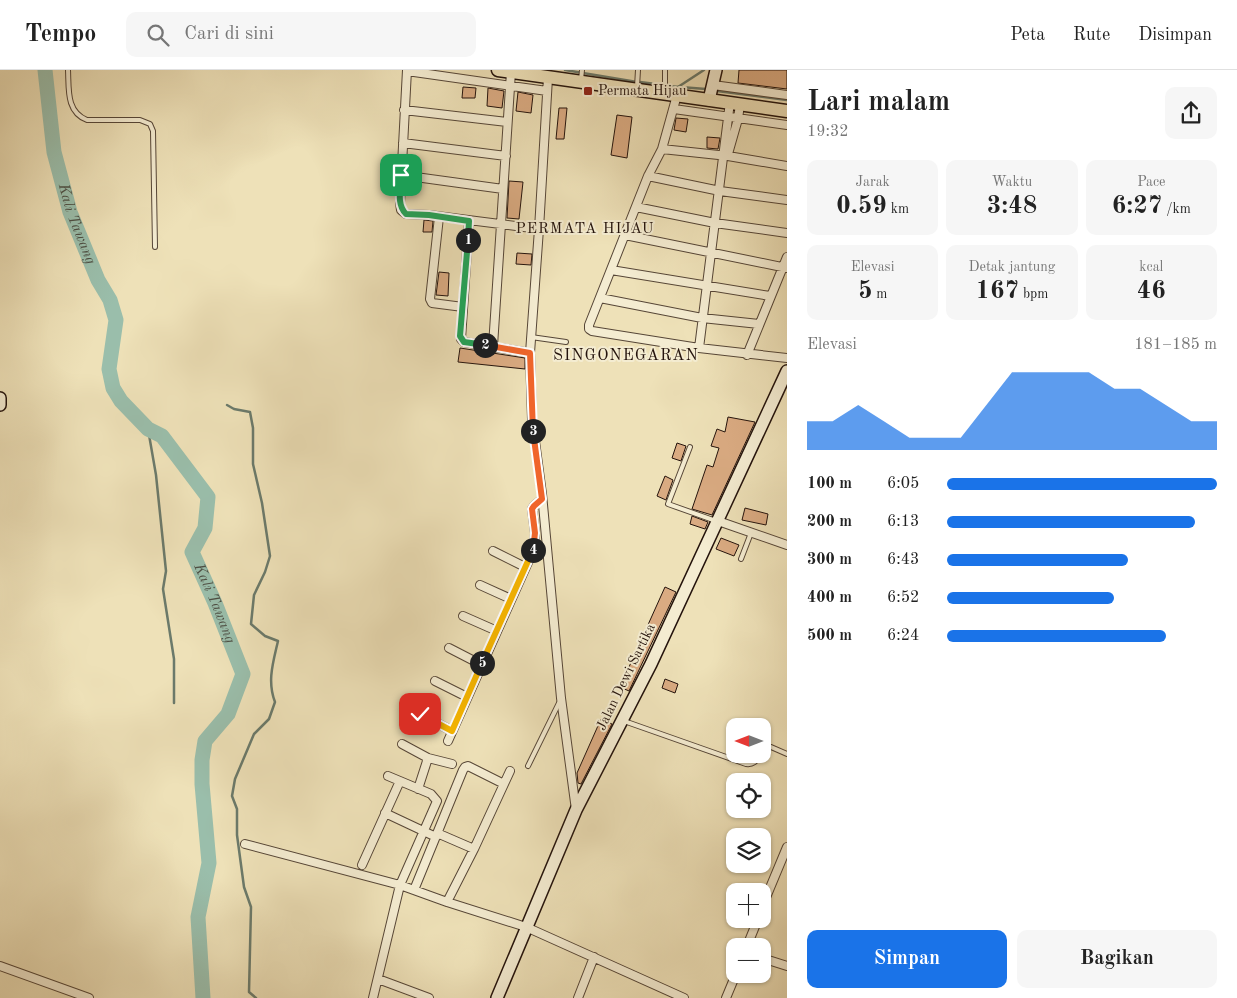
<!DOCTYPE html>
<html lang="id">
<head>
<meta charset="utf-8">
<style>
	:root { --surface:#fff; --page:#f6f6f6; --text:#222; --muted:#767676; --line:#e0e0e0; --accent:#1a73e8 }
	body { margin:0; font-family:"Old Standard TT",serif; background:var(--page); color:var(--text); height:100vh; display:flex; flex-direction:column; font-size:19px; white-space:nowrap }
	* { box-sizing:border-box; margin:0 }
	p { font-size:16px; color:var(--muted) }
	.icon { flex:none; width:28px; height:28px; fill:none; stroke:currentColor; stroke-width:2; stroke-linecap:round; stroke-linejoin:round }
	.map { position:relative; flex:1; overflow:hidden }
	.details { display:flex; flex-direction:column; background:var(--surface); width:450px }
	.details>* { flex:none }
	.needle { width:32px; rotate:270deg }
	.fabs { position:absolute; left:726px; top:648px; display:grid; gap:10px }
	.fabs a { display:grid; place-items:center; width:45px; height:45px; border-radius:10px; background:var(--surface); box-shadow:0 1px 4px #0004; font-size:25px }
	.pin { position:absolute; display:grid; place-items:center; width:42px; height:42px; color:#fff; margin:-21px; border-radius:10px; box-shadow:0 2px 8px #0006 }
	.km { position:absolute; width:25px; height:25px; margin:-12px; border-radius:50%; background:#222; color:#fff; font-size:14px; line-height:25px; text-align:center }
	.round { display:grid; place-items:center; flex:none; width:52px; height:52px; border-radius:10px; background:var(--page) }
	.overview { display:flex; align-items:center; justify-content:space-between; height:85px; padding:0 20px }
	h1 { font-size:28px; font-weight:600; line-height:38px }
	.figures { display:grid; grid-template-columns:repeat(3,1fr); gap:8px; height:85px; padding:5px 20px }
	.figures div { display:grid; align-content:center; border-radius:10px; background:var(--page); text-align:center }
	.figures b { font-size:25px; font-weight:600 }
	.figures small { font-size:14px; font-weight:400 }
	.figures p { font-size:14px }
	.chart { height:140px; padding:10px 20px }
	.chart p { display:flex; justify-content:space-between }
	.chart svg { width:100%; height:90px; margin-top:5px; fill:var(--accent); opacity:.7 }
	.primary-button { display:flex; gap:10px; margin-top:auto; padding:10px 20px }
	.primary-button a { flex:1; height:58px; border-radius:10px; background:var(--accent); color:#fff; font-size:20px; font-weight:600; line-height:58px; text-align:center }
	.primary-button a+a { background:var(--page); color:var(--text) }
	ul { padding:0 20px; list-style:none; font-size:16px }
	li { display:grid; grid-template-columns:80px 60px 1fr; align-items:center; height:38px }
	li i { height:12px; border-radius:6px; background:var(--accent) }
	header { display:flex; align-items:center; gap:30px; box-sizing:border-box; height:70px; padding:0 25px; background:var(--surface); border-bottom:1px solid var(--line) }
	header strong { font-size:24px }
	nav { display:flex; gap:28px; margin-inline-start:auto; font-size:18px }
	.search { width:350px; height:45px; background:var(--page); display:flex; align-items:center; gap:12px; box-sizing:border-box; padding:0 18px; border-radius:10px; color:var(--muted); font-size:19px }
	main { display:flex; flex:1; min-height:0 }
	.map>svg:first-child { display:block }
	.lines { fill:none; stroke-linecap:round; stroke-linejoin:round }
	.stream { stroke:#6b7a6b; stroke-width:2.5 }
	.river { stroke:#9abeab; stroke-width:15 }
	.building { fill:#daab82; stroke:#24130c }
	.lane-casing { stroke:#564637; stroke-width:6 }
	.street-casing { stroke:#564637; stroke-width:10 }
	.secondary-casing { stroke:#24130c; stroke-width:14 }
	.primary-casing { stroke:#24130c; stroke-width:15 }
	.lane { stroke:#f4ecd1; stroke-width:4 }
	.street { stroke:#f4ecd1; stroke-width:8 }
	.secondary { stroke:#f4ecd1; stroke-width:11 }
	.primary { stroke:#eee1b8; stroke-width:12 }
	.split-1-casing { stroke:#fff; stroke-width:10 }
	.split-2-casing { stroke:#fff; stroke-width:10 }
	.split-3-casing { stroke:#fff; stroke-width:10 }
	.split-4-casing { stroke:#fff; stroke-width:10 }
	.split-5-casing { stroke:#fff; stroke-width:10 }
	.split-6-casing { stroke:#fff; stroke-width:10 }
	.split-1 { stroke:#22a559; stroke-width:6 }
	.split-2 { stroke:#22a559; stroke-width:6 }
	.split-3 { stroke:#f0652b; stroke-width:6 }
	.split-4 { stroke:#f0652b; stroke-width:6 }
	.split-5 { stroke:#f5b400; stroke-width:6 }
	.split-6 { stroke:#f5b400; stroke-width:6 }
	.poi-dot { fill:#8f2418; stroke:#f4ecd1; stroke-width:2 }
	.labels { text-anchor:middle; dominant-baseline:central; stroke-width:4; stroke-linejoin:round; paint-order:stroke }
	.poi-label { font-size:14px; fill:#24130c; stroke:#f4ecd1; text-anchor:start }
	.street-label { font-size:14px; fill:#24130c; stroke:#f4ecd1 }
	.water-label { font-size:15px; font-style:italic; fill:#4d4f44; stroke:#f4ecd1 }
	.neighbourhood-label { font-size:15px; letter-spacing:1px; fill:#24130c; stroke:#f4ecd1 }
	.quarter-label { font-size:16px; letter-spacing:1px; fill:#24130c; stroke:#f4ecd1 }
</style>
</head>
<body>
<header>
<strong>Tempo</strong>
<div class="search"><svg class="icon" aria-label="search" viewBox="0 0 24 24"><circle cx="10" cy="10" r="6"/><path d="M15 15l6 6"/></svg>Cari di sini</div>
<nav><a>Peta</a><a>Rute</a><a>Disimpan</a></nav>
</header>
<main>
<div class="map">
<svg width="787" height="928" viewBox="0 0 787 928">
	<rect width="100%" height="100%" fill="#eee1b8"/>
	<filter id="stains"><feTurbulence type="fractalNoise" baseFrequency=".004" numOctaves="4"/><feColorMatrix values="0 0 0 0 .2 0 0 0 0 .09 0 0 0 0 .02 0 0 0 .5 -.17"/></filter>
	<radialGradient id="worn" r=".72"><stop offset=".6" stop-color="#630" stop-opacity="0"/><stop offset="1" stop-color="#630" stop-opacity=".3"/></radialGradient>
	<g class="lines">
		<!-- stream -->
		<path class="stream" d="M 565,0 L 637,12
			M 640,12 L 663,15
			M 667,16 L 706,19
			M 678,17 L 704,0
			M 717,21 L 787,30
			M 227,335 L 234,339 L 250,342 L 253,358 L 253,394 L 262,433 L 270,486 L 265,502 L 254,525 L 251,554 L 265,566 L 278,571 C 273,593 267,611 275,632 L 269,649 L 254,664 L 235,709 L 232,726 L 237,739 L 237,765 L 244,817 L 251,837 L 249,922 L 256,928
			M 148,359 L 156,405 L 166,501 L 163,519 L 174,589 L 174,633"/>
		<!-- river -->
		<path class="river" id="s1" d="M 45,0 L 54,82 L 70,142 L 98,210 L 110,230 L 116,250 L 109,299 L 113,318 L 121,331 L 148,359 L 162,366 L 208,427 L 205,458 L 192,482 L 215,533 L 243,604 L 228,644 L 205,671 L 202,690 L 202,714 L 209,793 L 198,847 L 203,928"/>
	</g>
	<!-- building -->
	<path class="building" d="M 739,0 L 787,0 L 787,19 L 738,13 Z
		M 463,17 L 476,18 L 475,28 L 462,28 Z
		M 488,18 L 504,21 L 502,38 L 487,36 Z
		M 518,22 L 533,25 L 531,43 L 516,41 Z
		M 559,38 L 567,38 L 564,69 L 556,69 Z
		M 617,45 L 632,47 L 627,88 L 611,85 Z
		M 676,48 L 688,49 L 686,62 L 674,60 Z
		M 707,67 L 720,68 L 718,79 L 707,78 Z
		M 509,111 L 523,112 L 519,149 L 507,148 Z
		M 424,150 L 433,151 L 432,162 L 423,162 Z
		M 517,183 L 532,184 L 531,195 L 516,194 Z
		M 439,202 L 449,203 L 448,226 L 436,225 Z
		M 460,278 L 525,288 L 525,299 L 458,292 Z
		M 728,347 L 755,352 L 712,445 L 692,439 L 707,395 L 713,397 L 719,378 L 711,376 L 717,359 L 725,362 Z
		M 677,373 L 686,376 L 681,391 L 672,388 Z
		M 665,406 L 673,410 L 666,430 L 657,426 Z
		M 745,438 L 768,444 L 766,455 L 742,450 Z
		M 692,446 L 708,452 L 705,459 L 690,454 Z
		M 721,468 L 739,475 L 734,486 L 716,479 Z
		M 665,517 L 676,522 L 629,621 L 620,617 Z
		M 665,609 L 678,614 L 675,623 L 662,618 Z
		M 601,649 L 612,654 L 581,714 L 578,713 L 577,703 Z"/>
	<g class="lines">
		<defs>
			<path id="lane" d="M 68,0 C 69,19 66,42 87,50 L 140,50 L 150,54 L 153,61 L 155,177
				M 581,10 L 582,0
				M 637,17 L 638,0
				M 665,21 L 665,0
				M 531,267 L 566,272
				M 690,377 L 668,434 L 716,451
				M 741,489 L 751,463
				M 624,651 L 746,694 C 754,695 756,691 761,684
				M 762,681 L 765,676 L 771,677 L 787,684
				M 528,696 L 559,633"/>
			<path id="street" d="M 407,0 L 400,133 L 401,140 L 406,144 L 429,145 L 539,159
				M 407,1 L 547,21
				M 713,15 L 787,25
				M 677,25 L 662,79 L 648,106 L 589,255 L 589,259 L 592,261 L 699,278 L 787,288
				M 674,39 L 787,55
				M 404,40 L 507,52
				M 403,73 L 506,86
				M 662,79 L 728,86 L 787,96
				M 728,84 L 738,49 L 740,34
				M 401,105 L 503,119
				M 648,106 L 720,121 L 787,130
				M 636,137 L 715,153 L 787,163
				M 439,147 L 430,229 L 432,233 L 463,237
				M 469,151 L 461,269 L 464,272 L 530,283 L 539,159 L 548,8
				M 625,165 L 787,198
				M 611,200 L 770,226
				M 600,228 L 702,248 L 759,254
				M 493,276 L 511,2
				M 699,278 L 730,32
				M 530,283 L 532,349 L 542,424 L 561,628 L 576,740
				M 747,285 L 787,187
				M 718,451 L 787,475
				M 493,481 L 525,497
				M 480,515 L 511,529
				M 463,546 L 497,561
				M 449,578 L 482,595
				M 435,611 L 467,627
				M 420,644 L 452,661
				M 448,671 L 534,479 L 535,463 L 532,439 L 534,436 L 542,429
				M 402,674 L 428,688 L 452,694
				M 504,714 L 510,701
				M 418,719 L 428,688
				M 385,743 L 436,767
				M 437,763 L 474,779
				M 245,774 L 400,815 L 447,832 L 526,857 L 684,928
				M 362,795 L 400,711
				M 414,820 L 463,700 L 465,697 L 468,696 L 504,714 L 474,779 L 447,832
				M 762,837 L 787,777
				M 747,876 L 758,849
				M 762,888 L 787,896
				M 0,896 L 89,928
				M 378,909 L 429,928
				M 373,928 L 400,815 L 437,731 L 431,724 L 388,706
				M 578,928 L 594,887
				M 726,928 L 736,904"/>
			<path id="secondary" d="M 709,30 L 716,0
				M 0,328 L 0,335
				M 497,928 L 576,740 L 651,594 L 787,301"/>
			<path id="primary" d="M 498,0 L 787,41"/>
		</defs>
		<!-- lane casing -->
		<use href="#lane" class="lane-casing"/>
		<!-- street casing -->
		<use href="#street" class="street-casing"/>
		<!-- secondary casing -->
		<use href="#secondary" class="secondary-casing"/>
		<!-- primary casing -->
		<use href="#primary" class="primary-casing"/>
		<!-- lane -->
		<use href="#lane" class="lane"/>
		<!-- street -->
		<use href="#street" class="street"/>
		<!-- secondary -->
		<use href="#secondary" class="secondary"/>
		<!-- primary -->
		<use href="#primary" class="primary"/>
	</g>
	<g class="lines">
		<defs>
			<path id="split-1" d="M 401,105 C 401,118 396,134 406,144 L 429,145 L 469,151 L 468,170"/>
			<path id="split-2" d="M 468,170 L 460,266 L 464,272 L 485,275"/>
			<path id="split-3" d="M 485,275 L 530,283 L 533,361"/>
			<path id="split-4" d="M 533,480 L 535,463 L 532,439 L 534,436 L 542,429 L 533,361"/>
			<path id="split-5" d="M 482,593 L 533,480"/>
			<path id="split-6" d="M 420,644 L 452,661 L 482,593"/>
		</defs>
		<!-- split-1 casing -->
		<use href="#split-1" class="split-1-casing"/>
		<!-- split-2 casing -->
		<use href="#split-2" class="split-2-casing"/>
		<!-- split-3 casing -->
		<use href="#split-3" class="split-3-casing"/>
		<!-- split-4 casing -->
		<use href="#split-4" class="split-4-casing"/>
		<!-- split-5 casing -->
		<use href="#split-5" class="split-5-casing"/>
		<!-- split-6 casing -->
		<use href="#split-6" class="split-6-casing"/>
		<!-- split-1 -->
		<use href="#split-1" class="split-1"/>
		<!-- split-2 -->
		<use href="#split-2" class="split-2"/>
		<!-- split-3 -->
		<use href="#split-3" class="split-3"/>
		<!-- split-4 -->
		<use href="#split-4" class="split-4"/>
		<!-- split-5 -->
		<use href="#split-5" class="split-5"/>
		<!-- split-6 -->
		<use href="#split-6" class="split-6"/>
	</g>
	<!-- markers -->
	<rect class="poi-dot" x="583" y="16" width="10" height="10" rx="2.5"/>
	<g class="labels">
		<!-- poi labels -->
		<g class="poi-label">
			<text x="598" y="21">Permata Hijau</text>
		</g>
		<!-- street labels -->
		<g class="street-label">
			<text transform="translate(626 607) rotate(-64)">Jalan Dewi Sartika</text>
		</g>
		<!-- water labels -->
		<g class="water-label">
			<text stroke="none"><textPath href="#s1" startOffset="158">Kali Tawang</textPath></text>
			<text stroke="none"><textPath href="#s1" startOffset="592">Kali Tawang</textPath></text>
		</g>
		<!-- neighbourhood labels -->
		<g class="neighbourhood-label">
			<text x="585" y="159">PERMATA HIJAU</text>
		</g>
		<!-- quarter labels -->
		<g class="quarter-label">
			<text x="626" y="286">SINGONEGARAN</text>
		</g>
	</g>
	<rect width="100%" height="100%" filter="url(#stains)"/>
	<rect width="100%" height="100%" fill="url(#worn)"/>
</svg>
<div class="fabs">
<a><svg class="needle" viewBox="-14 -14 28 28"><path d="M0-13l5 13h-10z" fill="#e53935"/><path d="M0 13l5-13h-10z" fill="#767676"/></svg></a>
<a><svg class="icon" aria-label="locate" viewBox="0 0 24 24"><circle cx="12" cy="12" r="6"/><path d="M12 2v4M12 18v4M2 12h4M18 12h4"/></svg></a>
<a><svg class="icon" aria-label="layers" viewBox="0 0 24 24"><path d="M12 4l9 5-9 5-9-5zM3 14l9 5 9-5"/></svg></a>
<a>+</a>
<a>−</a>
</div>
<div class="pin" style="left:401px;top:105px;background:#1e9e55"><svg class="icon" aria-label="arrive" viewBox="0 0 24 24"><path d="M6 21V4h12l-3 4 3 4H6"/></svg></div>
<div class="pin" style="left:420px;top:644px;background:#d93025"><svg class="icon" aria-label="check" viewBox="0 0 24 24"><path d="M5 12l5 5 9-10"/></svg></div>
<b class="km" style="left:468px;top:170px">1</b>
<b class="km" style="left:485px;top:275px">2</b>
<b class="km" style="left:533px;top:361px">3</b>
<b class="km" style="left:533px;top:480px">4</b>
<b class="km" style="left:482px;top:593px">5</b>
</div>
<section class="details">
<div class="overview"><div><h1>Lari malam</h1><p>19:32</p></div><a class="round"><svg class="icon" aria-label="share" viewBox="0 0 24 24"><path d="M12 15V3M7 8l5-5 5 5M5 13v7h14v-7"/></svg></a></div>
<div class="figures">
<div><p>Jarak</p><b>0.59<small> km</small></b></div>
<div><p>Waktu</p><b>3:48</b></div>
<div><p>Pace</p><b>6:27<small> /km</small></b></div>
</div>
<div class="figures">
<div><p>Elevasi</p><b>5<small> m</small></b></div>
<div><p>Detak jantung</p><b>167<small> bpm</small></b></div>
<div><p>kcal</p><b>46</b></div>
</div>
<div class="chart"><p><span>Elevasi</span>181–185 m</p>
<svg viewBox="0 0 160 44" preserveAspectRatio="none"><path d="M0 44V30L10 30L20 22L30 30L40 38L50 38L60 38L70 22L80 6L90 6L100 6L110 6L120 14L130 14L140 22L150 30L160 30V44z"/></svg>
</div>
<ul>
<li><b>100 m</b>6:05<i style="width:100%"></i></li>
<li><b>200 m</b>6:13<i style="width:92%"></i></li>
<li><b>300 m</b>6:43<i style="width:67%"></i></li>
<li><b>400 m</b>6:52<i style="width:62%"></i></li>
<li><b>500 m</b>6:24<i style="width:81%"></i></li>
</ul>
<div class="primary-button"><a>Simpan</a><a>Bagikan</a></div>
</section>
</main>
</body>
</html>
